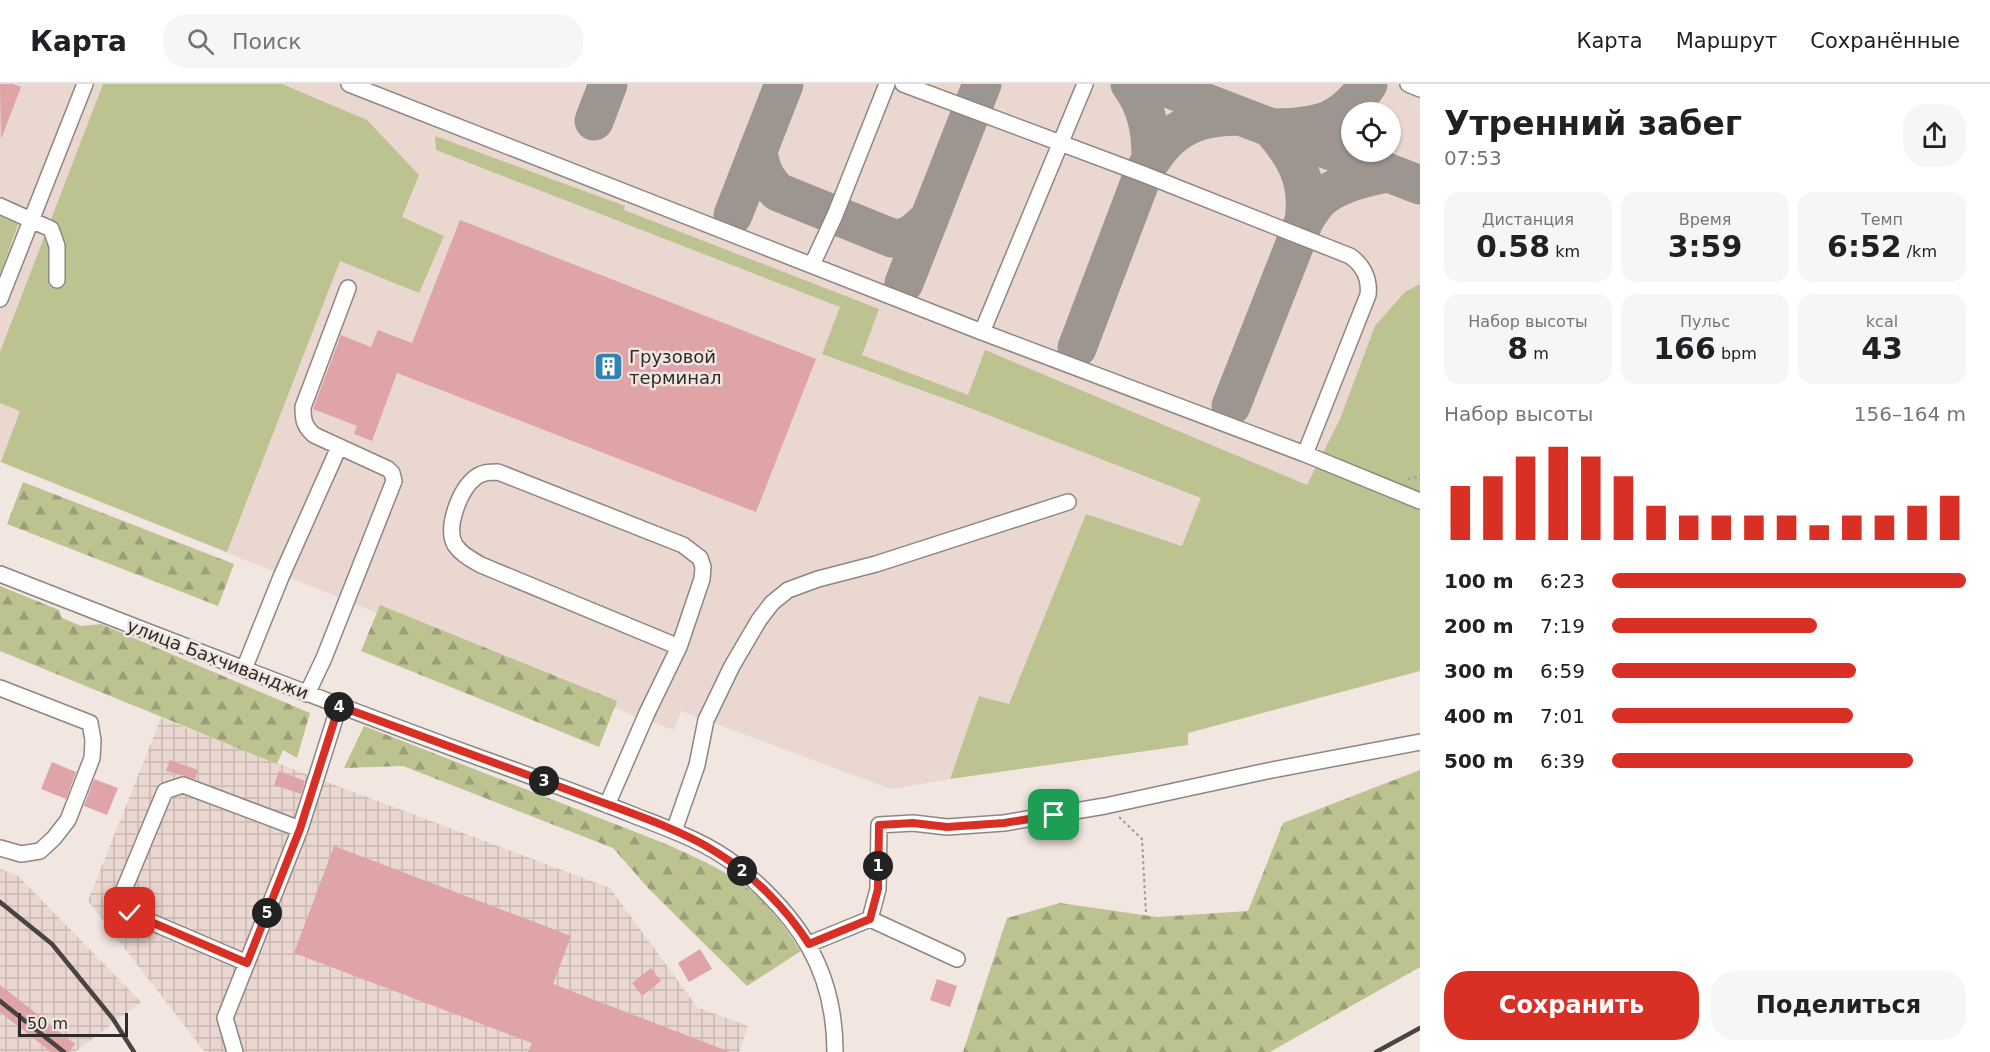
<!DOCTYPE html>
<html lang="ru">
<head>
<meta charset="utf-8">
<style>
	:root { --surface:#fff; --page:#f6f6f6; --text:#202124; --muted:#757577; --line:#e0e0e0; --accent:#d93025 }
	body { margin:0; font-family:"DejaVu Sans",sans-serif; background:var(--page); color:var(--text); height:100vh; display:flex; flex-direction:column; font-size:22px; white-space:nowrap }
	* { box-sizing:border-box; margin:0 }
	p { font-size:20px; color:var(--muted) }
	.icon { flex:none; width:33px; height:33px; fill:none; stroke:currentColor; stroke-width:2; stroke-linecap:round; stroke-linejoin:round }
	.map { position:relative; flex:1; overflow:hidden }
	.panel { display:flex; flex-direction:column; background:var(--surface); width:570px }
	.panel>* { flex:none }
	.controls { position:absolute; left:1341px; top:18px; display:grid; gap:12px }
	.controls a { display:grid; place-items:center; width:60px; height:60px; border-radius:50%; background:var(--surface); box-shadow:0 2px 4px #0004; font-size:30px }
	.scale { position:absolute; left:18px; bottom:15px; width:110px; box-sizing:border-box; padding-left:6px; border:3px solid #2e2a28; border-top:0; font-size:16px; line-height:21px; white-space:nowrap; color:#2e2a28; -webkit-text-stroke:4px #f1e6e0; paint-order:stroke }
	.pin { position:absolute; display:grid; place-items:center; width:51px; height:51px; color:#fff; margin:-26px; border-radius:12px; box-shadow:0 3px 9px #0006 }
	.km { position:absolute; width:30px; height:30px; margin:-15px; border-radius:50%; background:#222; color:#fff; font-size:16px; line-height:30px; text-align:center }
	.round { display:grid; place-items:center; flex:none; width:63px; height:63px; border-radius:24px; background:var(--page) }
	.overview { display:flex; align-items:center; justify-content:space-between; height:102px; padding:0 24px }
	h1 { font-size:33px; font-weight:600; line-height:45px }
	.figures { display:grid; grid-template-columns:repeat(3,1fr); gap:9px; height:102px; padding:6px 24px }
	.figures div { display:grid; align-content:center; border-radius:15px; background:var(--page); text-align:center }
	.figures b { font-size:30px; font-weight:600 }
	.figures small { font-size:16px; font-weight:400 }
	.figures p { font-size:16px }
	.chart { height:168px; padding:12px 24px }
	.chart p { display:flex; justify-content:space-between }
	.chart svg { width:100%; height:108px; margin-top:6px; stroke:var(--accent); stroke-width:6 }
	.primary-button { display:flex; gap:12px; margin-top:auto; padding:12px 24px }
	.primary-button a { flex:1; height:69px; border-radius:24px; background:var(--accent); color:#fff; font-size:24px; font-weight:600; line-height:69px; text-align:center }
	.primary-button a+a { background:var(--page); color:var(--text) }
	ul { padding:0 24px; list-style:none; font-size:20px }
	li { display:grid; grid-template-columns:96px 72px 1fr; align-items:center; height:45px }
	li i { height:15px; border-radius:8px; background:var(--accent) }
	header { display:flex; align-items:center; gap:36px; box-sizing:border-box; height:84px; padding:0 30px; background:var(--surface); border-bottom:2px solid var(--line) }
	header strong { font-size:28px }
	nav { display:flex; gap:33px; margin-inline-start:auto; font-size:21px }
	.search { width:420px; height:54px; background:var(--page); display:flex; align-items:center; gap:15px; box-sizing:border-box; padding:0 21px; border-radius:24px; color:var(--muted); font-size:22px }
	main { display:flex; flex:1; min-height:0 }
	.map>svg:first-child { display:block }
	.built { fill:#ead7cf; fill-rule:evenodd }
	.industrial { fill:url(#industrial-grid) }
	.grass { fill:#bcc390 }
	.forest { fill:url(#forest-firs) }
	.lines { fill:none; stroke-linecap:round; stroke-linejoin:round }
	.taxiway { stroke:#9d9590; stroke-width:39 }
	.building { fill:#dea4a8 }
	.minor-casing { stroke:#8f8581; stroke-width:18 }
	.path { stroke:#a39a96; stroke-width:2; stroke-dasharray:3 3; stroke-linecap:butt }
	.minor { stroke:#fff; stroke-width:15 }
	.rail { stroke:#494441; stroke-width:4.5 }
	.route-casing { stroke:#fff; stroke-width:12 }
	.route { stroke:#d93025; stroke-width:8 }
	.labels { text-anchor:middle; dominant-baseline:central; stroke-width:5; stroke-linejoin:round; paint-order:stroke }
	.poi-label { font-size:18px; fill:#2e2a28; stroke:#f1e6e0; text-anchor:start }
	.street-label { font-size:18px; fill:#2e2a28; stroke:#f1e6e0 }
</style>
</head>
<body>
<header>
<strong>Карта</strong>
<div class="search"><svg class="icon" aria-label="search" viewBox="0 0 24 24"><circle cx="10" cy="10" r="6"/><path d="M15 15l6 6"/></svg>Поиск</div>
<nav><a>Карта</a><a>Маршрут</a><a>Сохранённые</a></nav>
</header>
<main>
<div class="map">
<svg width="1420" height="968" viewBox="0 0 1420 968">
	<defs>
		<pattern id="industrial-grid" width="8" height="8" patternUnits="userSpaceOnUse" patternTransform="scale(1.5)"><rect width="8" height="8" fill="#ead7cf"/><path d="M0 4h8M4 0v8" fill="none" stroke="#c9b9b2"/></pattern>
		<pattern id="forest-firs" width="22" height="20" patternUnits="userSpaceOnUse" patternTransform="scale(1.5)"><rect width="22" height="20" fill="#bcc390"/><path d="M5 1l3.5 6h-7zM16 11l3.5 6h-7z" fill="#999f76"/></pattern>
	</defs>
	<rect width="100%" height="100%" fill="#f1e6e0"/>
	<!-- built -->
	<path class="built" d="M 0,0 L 1420,0 L 1420,468 L 1183,462 L 1086,430 L 1009,620 L 979,612 L 950,695 L 891,705 L 681,627 L 674,646 L 635,632 L 0,378 ZM 1352,28 L 1390,28 L 1390,68 L 1352,68 Z"/>
	<!-- industrial -->
	<path class="industrial" d="M 161,634 L 316,694 L 610,804 L 697,923 L 748,942 L 739,968 L 205,968 L 88,817 Z
		M 0,785 L 18,792 L 141,918 L 75,968 L 0,968 Z"/>
	<!-- grass -->
	<path class="grass" d="M 103,0 L 282,0 L 367,36 L 419,91 L 402,133 L 444,152 L 419,209 L 340,177 L 227,468 L 1,378 L 20,327 L 0,319 L 0,268 Z
		M 435,52 L 625,122 L 624,126 L 879,225 L 862,271 L 968,311 L 985,266 L 1307,401 L 1340,335 L 1375,242 L 1405,208 L 1420,200 L 1420,587 L 1188,649 L 1188,661 L 950,695 L 979,612 L 1009,620 L 1086,430 L 1182,462 L 1201,414 L 965,322 L 822,270 L 840,223 L 436,66 Z
		M 0,129 L 18,140 L 0,191 Z"/>
	<!-- forest -->
	<path class="forest" d="M 23,398 L 234,480 L 218,522 L 7,440 Z
		M 0,502 L 59,526 L 62,534 L 81,542 L 101,540 L 310,629 L 297,674 L 283,666 L 277,680 L 0,567 Z
		M 380,521 L 617,617 L 599,663 L 361,567 Z
		M 364,642 L 661,758 C 695,773 730,787 758,813 C 775,828 788,848 801,867 L 747,902 L 649,805 L 613,764 L 403,682 L 344,684 Z
		M 1420,686 L 1420,883 L 1270,968 L 963,968 L 1007,834 L 1060,819 L 1157,833 L 1248,827 L 1283,739 Z"/>
	<g class="lines">
		<!-- taxiway -->
		<path class="taxiway" d="M 1130,0 C 1147,23 1151,46 1151,74
			M 1157,0 L 1420,101
			M 594,37 L 608,0
			M 1271,44 C 1296,72 1310,98 1304,137
			M 1276,44 C 1319,43 1343,38 1368,0
			M 758,66 C 760,84 765,96 778,108 L 892,154 C 908,157 918,145 929,135
			M 733,131 L 784,0
			M 904,199 L 982,0
			M 1077,264 L 1143,90 C 1165,48 1191,32 1239,32
			M 1231,322 L 1304,137 C 1309,129 1314,120 1321,114 C 1339,99 1365,93 1387,89"/>
	</g>
	<!-- building -->
	<path class="building" d="M 0,0 L 13,0 L 21,3 L 1,55 Z
		M 460,136 L 816,275 L 756,428 L 397,289 L 372,357 L 354,350 L 357,342 L 313,325 L 341,251 L 371,263 L 378,246 L 412,259 Z
		M 170,676 L 198,686 L 195,695 L 166,687 Z
		M 52,678 L 76,688 L 66,715 L 41,705 Z
		M 279,687 L 305,697 L 301,710 L 274,701 Z
		M 94,695 L 118,704 L 107,731 L 84,722 Z
		M 334,762 L 571,852 L 553,900 L 730,968 L 528,968 L 532,959 L 294,869 Z
		M 700,865 L 712,885 L 689,898 L 678,879 Z
		M 651,884 L 661,897 L 642,912 L 632,899 Z
		M 937,895 L 957,902 L 950,923 L 930,916 Z
		M 0,901 L 75,960 L 69,968 L 51,968 L 0,928 Z"/>
	<g class="lines">
		<defs>
			<path id="minor" d="M 349,0 L 982,248 L 1305,370 L 1420,417
				M 903,0 L 1143,90 L 1350,172 C 1363,181 1370,195 1368,211 L 1305,370
				M 1408,0 L 1420,5
				M 0,122 L 51,145 L 57,162 L 57,196
				M 812,181 L 835,131 L 887,0
				M 0,215 L 85,0
				M 982,248 L 1085,0
				M 0,490 C 158,552 316,614 475,672 C 528,691 581,710 633,731 C 669,745 707,758 737,782 C 799,833 835,886 835,968
				M 244,585 L 281,493 L 339,363
				M 0,604 L 90,639 L 93,656 L 92,674 L 68,736 L 54,754 L 40,767 L 21,770 L 0,764
				M 307,610 L 324,574 L 394,397 L 392,389 L 388,385 L 314,351 C 304,342 303,336 303,323 L 348,204
				M 607,721 L 647,629 L 679,563 L 702,495 L 703,483 L 700,474 L 683,461 L 498,388 C 490,388 483,388 476,393 C 460,405 445,443 455,461 C 462,471 471,475 481,481 L 679,563
				M 674,747 L 697,681 L 706,636 L 732,582 L 759,536 L 772,519 L 788,506 L 818,495 L 876,480 L 1068,418
				M 870,835 L 957,875
				M 809,860 L 870,835 L 878,805 L 879,741 L 913,739 L 947,743 L 1004,739 L 1105,722 L 1267,687 L 1420,658
				M 247,879 L 130,829 L 123,808 L 165,707 L 183,701 L 300,745
				M 235,968 L 225,934 L 300,745 L 339,622"/>
		</defs>
		<!-- minor casing -->
		<use href="#minor" class="minor-casing"/>
		<!-- path -->
		<path class="path" d="M 1408,395 L 1420,392
			M 1119,733 L 1142,755 L 1146,830"/>
		<!-- minor -->
		<use href="#minor" class="minor"/>
		<!-- rail -->
		<path class="rail" d="M 0,818 L 52,860 L 113,935 L 134,968
			M 0,917 L 64,968
			M 1376,968 L 1420,944"/>
	</g>
	<g class="lines">
		<defs>
			<path id="route" d="M 130,829 L 247,879 L 300,745 L 339,622 C 418,651 496,680 574,708 C 618,725 677,743 716,768 C 752,790 786,824 809,860 L 870,835 L 878,805 L 879,741 L 913,739 L 947,743 L 1004,739 L 1054,731"/>
		</defs>
		<!-- route casing -->
		<use href="#route" class="route-casing"/>
		<!-- route -->
		<use href="#route" class="route"/>
	</g>
	<!-- icons -->
	<defs>
		<symbol id="building-square" viewBox="-11 -11 22 22"><rect x="-9" y="-9" width="18" height="18" rx="4" fill="#3283b4" stroke="#f1e6e0"/><path d="M-4-6H4V6H1V3H-1V6H-4ZM-2.5-4.3h1.7v1.8h-1.7ZM.8-4.3h1.7v1.8H.8ZM-2.5-1h1.7V.8h-1.7ZM.8-1h1.7V.8H.8Z" fill="#fff"/></symbol>
	</defs>
	<g fill-rule="evenodd">
		<use href="#building-square" x="592" y="266" width="33" height="33"/>
	</g>
	<g class="labels">
		<!-- poi labels -->
		<g class="poi-label">
			<text x="629" y="272">Грузовой<tspan x="629" dy="21">терминал</tspan></text>
		</g>
		<!-- street labels -->
		<g class="street-label">
			<text transform="translate(218 575) rotate(21)">улица Бахчиванджи</text>
		</g>
	</g>
</svg>
<div class="controls">
<a><svg class="icon" aria-label="locate" viewBox="0 0 24 24"><circle cx="12" cy="12" r="6"/><path d="M12 2v4M12 18v4M2 12h4M18 12h4"/></svg></a>
</div>
<div class="scale">50 m</div>
<div class="pin" style="left:1054px;top:731px;background:#1e9e55"><svg class="icon" aria-label="arrive" viewBox="0 0 24 24"><path d="M6 21V4h12l-3 4 3 4H6"/></svg></div>
<div class="pin" style="left:130px;top:829px;background:#d93025"><svg class="icon" aria-label="check" viewBox="0 0 24 24"><path d="M5 12l5 5 9-10"/></svg></div>
<b class="km" style="left:878px;top:782px">1</b>
<b class="km" style="left:742px;top:787px">2</b>
<b class="km" style="left:544px;top:697px">3</b>
<b class="km" style="left:339px;top:623px">4</b>
<b class="km" style="left:267px;top:829px">5</b>
</div>
<section class="panel">
<div class="overview"><div><h1>Утренний забег</h1><p>07:53</p></div><a class="round"><svg class="icon" aria-label="share" viewBox="0 0 24 24"><path d="M12 15V3M7 8l5-5 5 5M5 13v7h14v-7"/></svg></a></div>
<div class="figures">
<div><p>Дистанция</p><b>0.58<small> km</small></b></div>
<div><p>Время</p><b>3:59</b></div>
<div><p>Темп</p><b>6:52<small> /km</small></b></div>
</div>
<div class="figures">
<div><p>Набор высоты</p><b>8<small> m</small></b></div>
<div><p>Пульс</p><b>166<small> bpm</small></b></div>
<div><p>kcal</p><b>43</b></div>
</div>
<div class="chart"><p><span>Набор высоты</span>156–164 m</p>
<svg viewBox="0 0 160 44" preserveAspectRatio="none"><path d="M5 44V22M15 44V18M25 44V10M35 44V6M45 44V10M55 44V18M65 44V30M75 44V34M85 44V34M95 44V34M105 44V34M115 44V38M125 44V34M135 44V34M145 44V30M155 44V26"/></svg>
</div>
<ul>
<li><b>100 m</b>6:23<i style="width:100%"></i></li>
<li><b>200 m</b>7:19<i style="width:58%"></i></li>
<li><b>300 m</b>6:59<i style="width:69%"></i></li>
<li><b>400 m</b>7:01<i style="width:68%"></i></li>
<li><b>500 m</b>6:39<i style="width:85%"></i></li>
</ul>
<div class="primary-button"><a>Сохранить</a><a>Поделиться</a></div>
</section>
</main>
</body>
</html>
